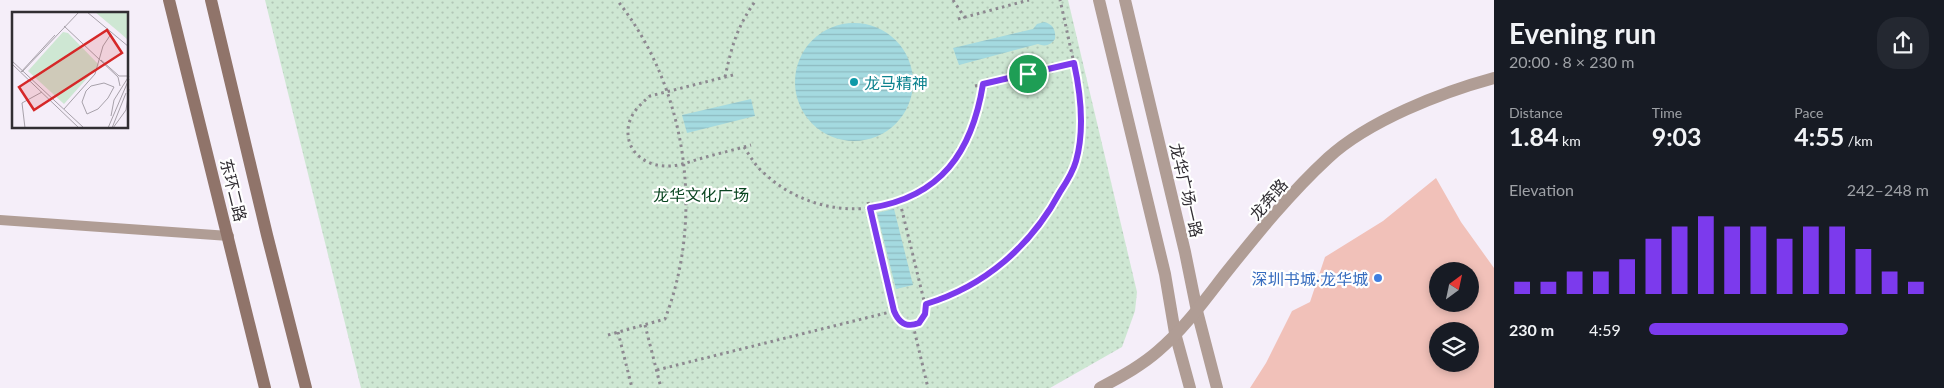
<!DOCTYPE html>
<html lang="en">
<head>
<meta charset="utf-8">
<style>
	:root { --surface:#171b24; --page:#242831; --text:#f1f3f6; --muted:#9ea1a6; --accent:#7c3aed }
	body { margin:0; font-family:Lato,"Noto Sans SC",sans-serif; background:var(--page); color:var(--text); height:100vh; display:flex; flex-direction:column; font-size:19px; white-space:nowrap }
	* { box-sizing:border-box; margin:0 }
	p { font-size:16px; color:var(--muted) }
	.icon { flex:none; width:28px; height:28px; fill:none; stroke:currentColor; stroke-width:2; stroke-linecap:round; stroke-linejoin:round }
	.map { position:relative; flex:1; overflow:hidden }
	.drawer { display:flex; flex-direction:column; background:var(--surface); width:450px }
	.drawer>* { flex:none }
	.needle { width:32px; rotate:33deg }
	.controls { position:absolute; left:1429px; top:262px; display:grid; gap:10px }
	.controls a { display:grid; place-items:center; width:50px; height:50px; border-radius:50%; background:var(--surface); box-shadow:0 2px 8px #0003; font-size:25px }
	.pin { position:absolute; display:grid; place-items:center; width:42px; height:42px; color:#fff; margin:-21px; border:2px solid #fff; border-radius:50%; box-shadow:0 1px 5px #0007 }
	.round { display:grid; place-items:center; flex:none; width:52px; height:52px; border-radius:20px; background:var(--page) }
	.head { display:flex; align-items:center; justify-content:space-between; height:85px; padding:0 15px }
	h1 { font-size:28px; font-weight:700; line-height:38px }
	.figures { display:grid; grid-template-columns:repeat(3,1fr); gap:8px; height:85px; padding:5px 15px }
	.figures div { display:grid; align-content:center }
	.figures b { font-size:25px; font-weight:700 }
	.figures small { font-size:14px; font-weight:400 }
	.figures p { font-size:14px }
	.chart { height:140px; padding:10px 15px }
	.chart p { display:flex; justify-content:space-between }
	.chart svg { width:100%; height:90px; margin-top:5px; stroke:var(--accent); stroke-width:6 }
	ul { padding:0 15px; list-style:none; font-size:16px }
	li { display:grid; grid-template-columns:80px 60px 1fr; align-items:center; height:38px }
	li i { height:12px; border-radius:6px; background:var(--accent) }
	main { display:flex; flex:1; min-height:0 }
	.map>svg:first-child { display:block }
	.park { fill:url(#park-dots) }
	.water { fill:url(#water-rules) }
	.building { fill:#f1c1b9; fill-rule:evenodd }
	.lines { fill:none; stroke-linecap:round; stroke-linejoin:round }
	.path { stroke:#8d8890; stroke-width:3; stroke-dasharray:2.5 4; stroke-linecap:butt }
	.service { stroke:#b09d95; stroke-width:10 }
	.minor { stroke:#b09d95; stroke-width:12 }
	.tertiary { stroke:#b09d95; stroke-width:12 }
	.secondary { stroke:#90746a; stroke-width:12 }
	.route-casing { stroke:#fff; stroke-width:10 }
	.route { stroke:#7c3aed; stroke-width:6 }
	.culture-dot { fill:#0f9aa8; stroke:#fff; stroke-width:2 }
	.shop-dot { fill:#3f7fe0; stroke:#fff; stroke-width:2 }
	.labels { text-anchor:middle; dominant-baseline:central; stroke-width:4.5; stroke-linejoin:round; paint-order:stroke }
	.culture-label { font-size:16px; fill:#0d838f; stroke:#fff; text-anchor:start }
	.street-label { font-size:16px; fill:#312e33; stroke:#fff }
	.park-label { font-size:16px; fill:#094520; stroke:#fff }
	.shop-label { font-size:16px; fill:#366cbe; stroke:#fff; text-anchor:end }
	.inset-road { fill:none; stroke:#a7a1aa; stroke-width:1 }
	.view { fill:#d62828; fill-opacity:0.15; stroke:#d62828; stroke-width:2.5 }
	.inset-edge { fill:none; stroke:#312e33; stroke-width:2.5 }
</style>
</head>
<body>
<main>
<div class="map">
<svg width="1494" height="388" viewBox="0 0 1494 388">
	<defs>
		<pattern id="park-dots" width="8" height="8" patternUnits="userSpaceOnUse" patternTransform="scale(1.25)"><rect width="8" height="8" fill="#cee7d3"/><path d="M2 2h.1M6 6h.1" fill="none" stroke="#b1c6b6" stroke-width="1.8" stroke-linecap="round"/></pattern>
		<pattern id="water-rules" width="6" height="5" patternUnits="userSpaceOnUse" patternTransform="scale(1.25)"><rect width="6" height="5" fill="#a4dae0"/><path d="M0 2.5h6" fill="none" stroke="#8ebbc1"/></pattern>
	</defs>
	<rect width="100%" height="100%" fill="#f5eef9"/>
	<!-- park -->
	<path class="park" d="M 265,0 L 1068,0 L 1137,292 L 1135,311 L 1122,347 L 1050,388 L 361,388 Z"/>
	<!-- water -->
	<path class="water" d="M 1044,22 C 1053,24 1056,30 1055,39 C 1051,45 1045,47 1038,44 L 959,65 L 953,48 L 1033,29 L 1037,24 Z
		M795 82a59 59 0 1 1 118 0a59 59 0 1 1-118 0Z
		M 751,99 L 755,116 L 687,133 L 682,115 Z
		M 894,209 L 913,285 L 896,289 L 877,213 Z"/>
	<!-- building -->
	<path class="building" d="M 1436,178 L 1461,222 L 1494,268 L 1494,388 L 1250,388 L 1266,363 L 1292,311 L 1310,302 L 1325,257 L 1383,221 ZM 1438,271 L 1470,271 L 1470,304 L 1438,304 ZM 1438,331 L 1470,331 L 1470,364 L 1438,364 Z"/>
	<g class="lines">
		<!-- path -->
		<path class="path" d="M 953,0 L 965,18
			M 958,19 L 1029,0
			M 733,75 L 650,96 C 638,106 627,117 628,134 C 629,155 649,167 669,166 C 679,166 689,162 699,159 C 716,154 734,150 751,145
			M 725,77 C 732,45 737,27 756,0
			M 975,86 L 1074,63
			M 744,147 C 750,156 756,167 765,174 C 817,222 901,221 949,167 C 970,144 978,114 983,84
			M 868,202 L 894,311 C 902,331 921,330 926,309 L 898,194
			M 926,304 C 994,284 1048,230 1075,164 C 1081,148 1081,128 1081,111 C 1082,95 1077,79 1074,63 C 1069,42 1065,21 1060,0
			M 645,325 L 661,388
			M 913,325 L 928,388
			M 618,332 L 632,388
			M 608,335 L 665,319 C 705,215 687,88 617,0
			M 657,370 L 894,311"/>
		<!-- service -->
		<path class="service" d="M 0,220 L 229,236"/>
		<!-- minor -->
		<path class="minor" d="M 1099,0 L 1165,274 L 1175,333 L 1190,388
			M 1125,0 L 1185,252 L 1197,311 L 1217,388"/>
		<!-- tertiary -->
		<path class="tertiary" d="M 1100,388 C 1120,377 1141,366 1158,351 C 1184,329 1204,301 1225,274 C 1257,234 1290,193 1328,158 C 1368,121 1442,92 1494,78"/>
		<!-- secondary -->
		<path class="secondary" d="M 169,0 L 265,388
			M 211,0 L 267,235 L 306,388"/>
	</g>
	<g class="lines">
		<defs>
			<path id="route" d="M 1074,63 C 1081,95 1085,129 1076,161 C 1073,172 1066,183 1060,192 C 1031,246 985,286 926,304 L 925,314 L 919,323 C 906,328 899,323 894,311 L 870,208 C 941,197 972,152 983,84 Z"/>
		</defs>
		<!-- route casing -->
		<use href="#route" class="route-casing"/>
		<!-- route -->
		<use href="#route" class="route"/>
	</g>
	<!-- markers -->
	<circle class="culture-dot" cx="854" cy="82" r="5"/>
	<circle class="shop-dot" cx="1378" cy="278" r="5"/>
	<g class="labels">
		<!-- culture labels -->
		<g class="culture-label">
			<text x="864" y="82">龙马精神</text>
		</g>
		<!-- street labels -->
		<g class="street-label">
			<text transform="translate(234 190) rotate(76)">东环二路</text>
			<text transform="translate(1187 190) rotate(77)">龙华广场一路</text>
			<text transform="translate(1268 199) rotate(-49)">龙奔路</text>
		</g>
		<!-- park labels -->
		<g class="park-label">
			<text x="701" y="194">龙华文化广场</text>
		</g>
		<!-- shop labels -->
		<g class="shop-label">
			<text x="1368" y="278">深圳书城·龙华城</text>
		</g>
	</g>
	<!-- overview -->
	<g transform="translate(12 12)">
		<rect width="116" height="116" fill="#f5eef9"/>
		<path d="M 51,20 L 56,21 L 87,53 L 52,92 L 16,59 Z" fill="#cee7d3"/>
		<path d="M 83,0 L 116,0 L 116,28 L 107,20 Z" fill="#cee7d3"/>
		<path class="inset-road" d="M 75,0 L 117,35M 52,14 L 106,65 L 108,74M 89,48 L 107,64 L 116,64M 0,49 L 72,116M 0,52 L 67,116M 9,60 L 43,23M 10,60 L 67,0M 92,71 L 102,75 L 96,86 L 86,97 L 75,102 L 70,90 L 74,79 L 79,74 ZM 52,97 L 83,62 L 91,34 L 99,22M 99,104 L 102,88 L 117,64M 13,116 L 10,91 L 30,80M 96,116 L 117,67M 100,116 L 114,81M 101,116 L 114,98 L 117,77"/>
		<path class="view" d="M 95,18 L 110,41 L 22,98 L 7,75 Z"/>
		<rect width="116" height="116" class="inset-edge"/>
	</g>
</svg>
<div class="controls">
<a><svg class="needle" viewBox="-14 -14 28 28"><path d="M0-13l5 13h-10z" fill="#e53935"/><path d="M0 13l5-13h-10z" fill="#9ea1a6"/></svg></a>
<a><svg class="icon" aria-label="layers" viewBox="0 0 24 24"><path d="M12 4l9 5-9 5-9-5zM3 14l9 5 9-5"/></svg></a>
</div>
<div class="pin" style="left:1028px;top:74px;background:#1e9e55"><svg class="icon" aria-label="arrive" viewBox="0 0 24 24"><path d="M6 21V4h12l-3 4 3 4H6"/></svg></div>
</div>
<section class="drawer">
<div class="head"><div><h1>Evening run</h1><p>20:00 · 8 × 230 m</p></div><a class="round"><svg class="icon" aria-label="share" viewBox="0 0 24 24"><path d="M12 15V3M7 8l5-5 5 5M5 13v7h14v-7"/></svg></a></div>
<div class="figures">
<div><p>Distance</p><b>1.84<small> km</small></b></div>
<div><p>Time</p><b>9:03</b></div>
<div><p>Pace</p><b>4:55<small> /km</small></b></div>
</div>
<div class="chart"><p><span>Elevation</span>242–248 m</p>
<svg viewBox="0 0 160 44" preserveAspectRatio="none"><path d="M5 44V38M15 44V38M25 44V33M35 44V33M45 44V27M55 44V17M65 44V11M75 44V6M85 44V11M95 44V11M105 44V17M115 44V11M125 44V11M135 44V22M145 44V33M155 44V38"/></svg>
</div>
<ul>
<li><b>230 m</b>4:59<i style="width:71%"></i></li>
</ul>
</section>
</main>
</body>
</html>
